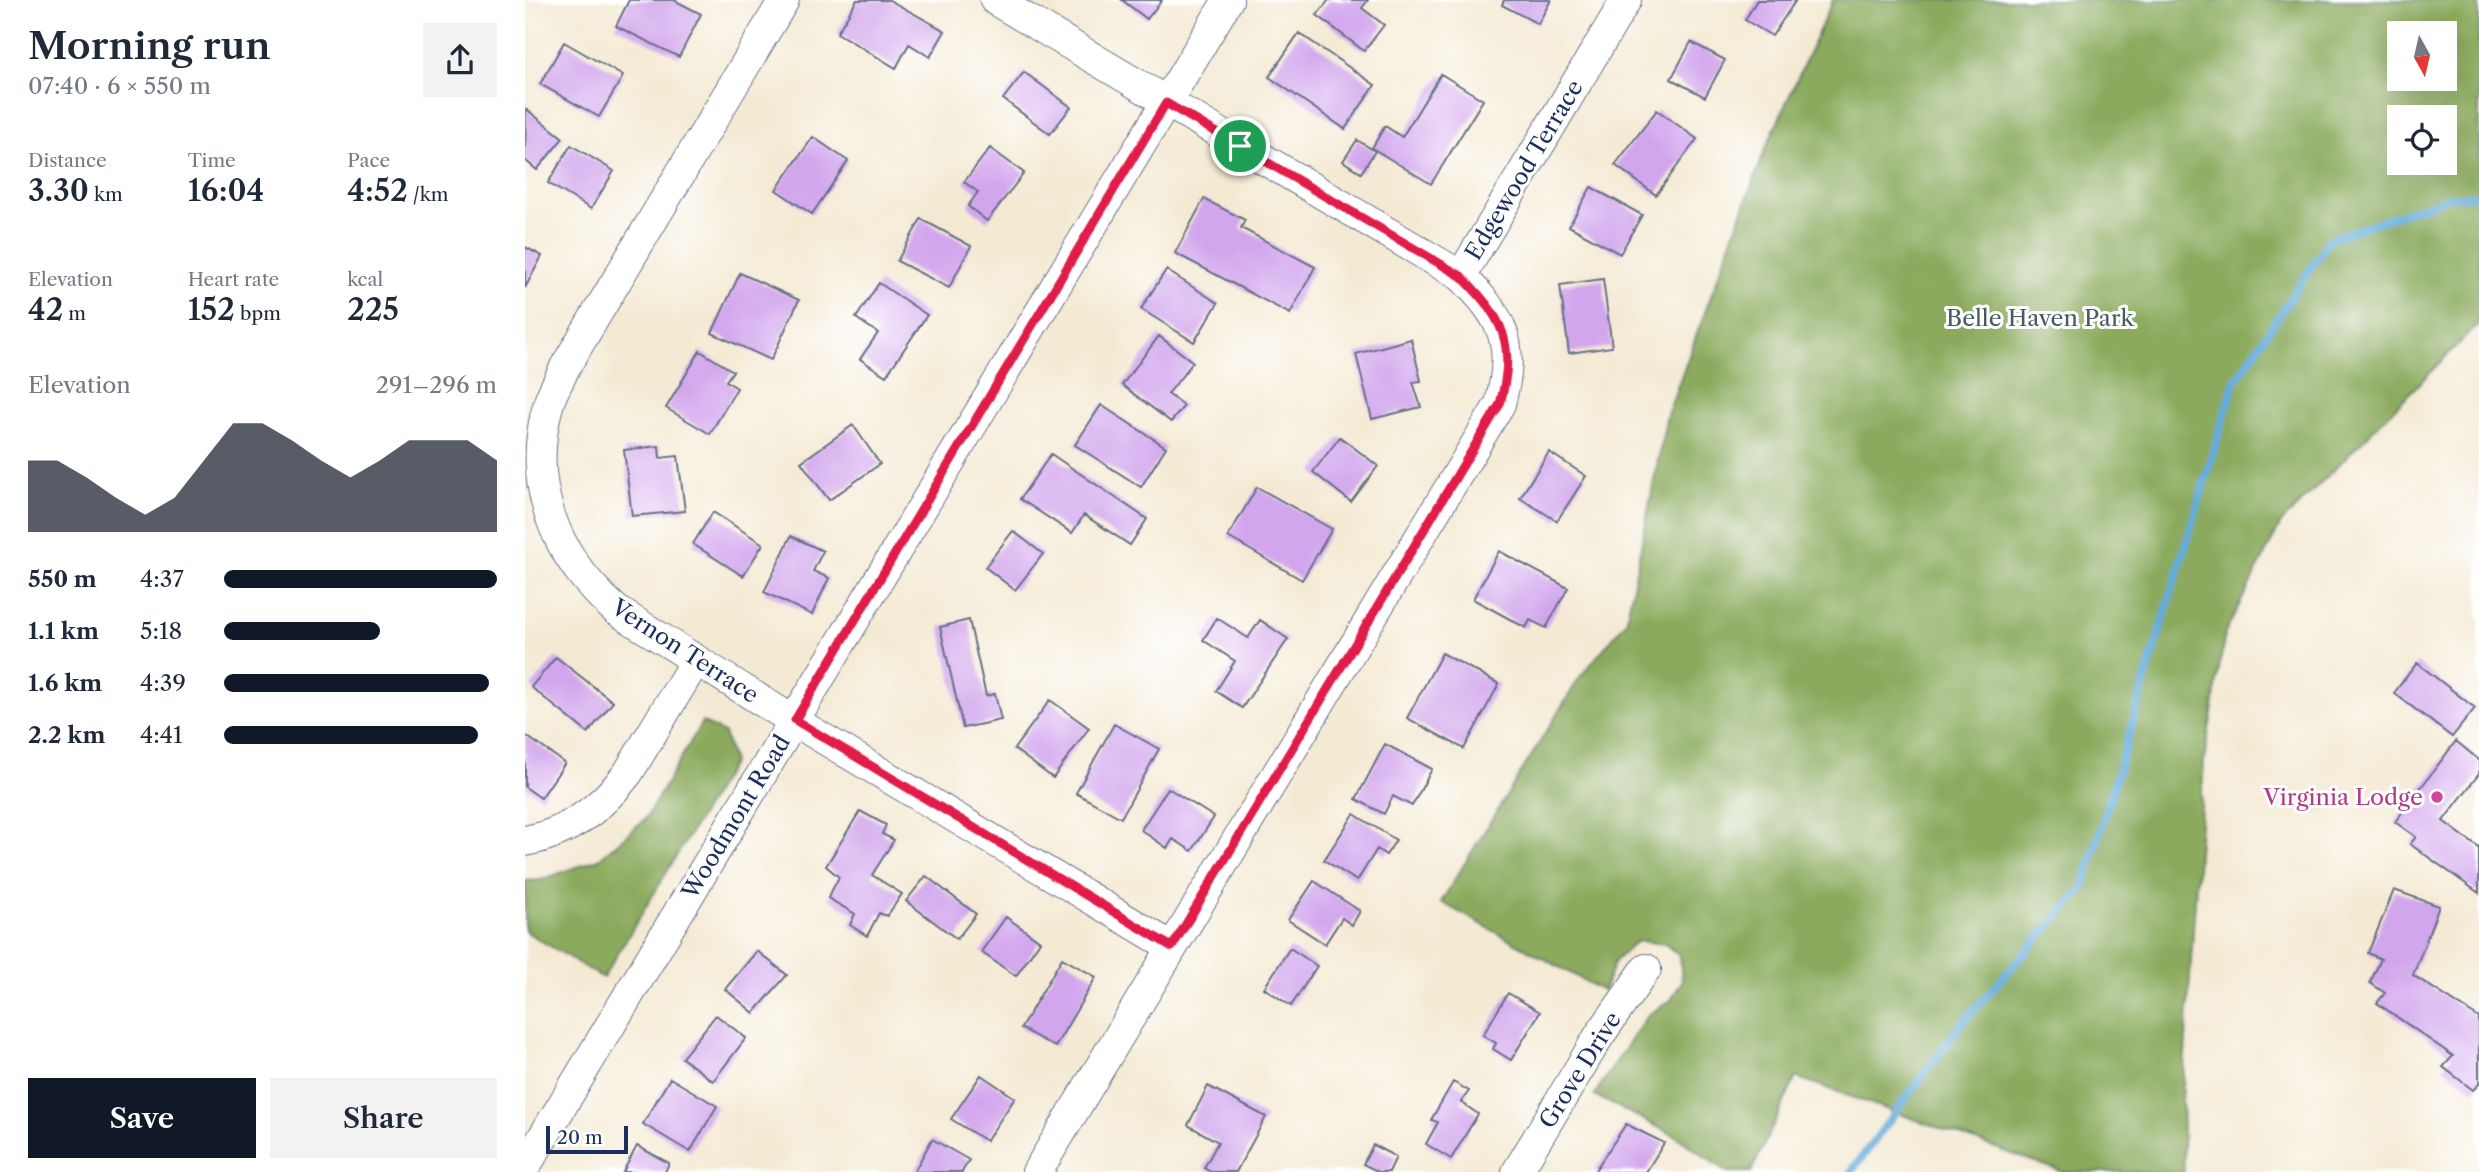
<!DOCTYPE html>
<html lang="en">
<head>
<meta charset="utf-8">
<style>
	:root { --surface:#fff; --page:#f2f2f3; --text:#1f2937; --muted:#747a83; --accent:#111827 }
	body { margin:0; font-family:"Libre Caslon Text",serif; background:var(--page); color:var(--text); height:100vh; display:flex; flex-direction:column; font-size:26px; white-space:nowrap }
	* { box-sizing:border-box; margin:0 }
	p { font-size:23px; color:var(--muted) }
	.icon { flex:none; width:38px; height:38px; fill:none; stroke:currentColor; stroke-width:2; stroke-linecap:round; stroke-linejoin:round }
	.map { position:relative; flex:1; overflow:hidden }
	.details { display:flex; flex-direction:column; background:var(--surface); width:525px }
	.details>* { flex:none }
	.needle { width:46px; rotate:172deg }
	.fabs { position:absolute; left:1862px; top:21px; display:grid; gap:14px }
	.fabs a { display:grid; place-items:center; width:70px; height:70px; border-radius:0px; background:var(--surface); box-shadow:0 7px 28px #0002; font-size:35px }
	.scale { position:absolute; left:21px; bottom:18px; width:82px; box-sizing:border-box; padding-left:7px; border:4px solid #1b2f5e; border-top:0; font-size:19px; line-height:24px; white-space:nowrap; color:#1b2f5e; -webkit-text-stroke:5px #fff; paint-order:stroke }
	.pin { position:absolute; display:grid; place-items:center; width:60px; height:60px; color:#fff; margin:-30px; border:4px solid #fff; border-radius:50%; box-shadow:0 2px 7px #0007 }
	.round { display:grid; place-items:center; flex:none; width:74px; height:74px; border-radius:0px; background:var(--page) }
	.headline { display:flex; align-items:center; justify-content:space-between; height:119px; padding:0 28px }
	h1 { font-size:38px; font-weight:600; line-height:52px }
	.metrics { display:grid; grid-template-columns:repeat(3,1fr); gap:10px; height:119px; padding:7px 28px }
	.metrics div { display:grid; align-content:center }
	.metrics b { font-size:30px; font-weight:600 }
	.metrics small { font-size:19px; font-weight:400 }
	.metrics p { font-size:19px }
	.chart { height:196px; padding:14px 28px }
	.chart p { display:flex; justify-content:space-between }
	.chart svg { width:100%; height:126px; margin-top:7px; fill:var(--accent); opacity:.7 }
	.primary-button { display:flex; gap:14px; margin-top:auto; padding:14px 28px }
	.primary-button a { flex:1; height:80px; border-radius:0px; background:var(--accent); color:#fff; font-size:28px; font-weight:600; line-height:80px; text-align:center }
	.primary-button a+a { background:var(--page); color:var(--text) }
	ul { padding:0 28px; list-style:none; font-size:23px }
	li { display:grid; grid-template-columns:112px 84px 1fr; align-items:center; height:52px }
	li i { height:18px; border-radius:9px; background:var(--accent) }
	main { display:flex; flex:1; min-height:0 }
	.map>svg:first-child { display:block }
	.forest { fill:#8baa5d; stroke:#536c5e; stroke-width:2; fill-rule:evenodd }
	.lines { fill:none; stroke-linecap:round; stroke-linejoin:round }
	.stream { stroke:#63acda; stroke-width:8 }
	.building { fill:#d2a6ed }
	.minor-casing { stroke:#677087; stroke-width:32 }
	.minor { stroke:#fff; stroke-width:30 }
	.route-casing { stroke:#fff; stroke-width:14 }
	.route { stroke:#e11d48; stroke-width:9 }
	.hotel-dot { fill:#d1479c; stroke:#fff; stroke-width:2.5 }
	.labels { text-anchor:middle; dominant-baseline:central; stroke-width:6; stroke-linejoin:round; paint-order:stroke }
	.street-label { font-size:23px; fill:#1b2f5e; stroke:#fff }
	.park-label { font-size:23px; fill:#475c61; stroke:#fff }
	.hotel-label { font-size:23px; fill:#b23c85; stroke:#fff; text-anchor:end }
</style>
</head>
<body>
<main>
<section class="details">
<div class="headline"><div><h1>Morning run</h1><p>07:40 · 6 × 550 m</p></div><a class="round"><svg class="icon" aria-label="share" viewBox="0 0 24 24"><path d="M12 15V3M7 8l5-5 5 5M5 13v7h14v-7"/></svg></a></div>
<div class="metrics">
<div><p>Distance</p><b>3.30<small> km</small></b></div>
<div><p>Time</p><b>16:04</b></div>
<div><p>Pace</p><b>4:52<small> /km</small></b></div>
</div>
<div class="metrics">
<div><p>Elevation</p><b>42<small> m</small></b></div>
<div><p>Heart rate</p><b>152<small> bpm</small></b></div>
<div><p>kcal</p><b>225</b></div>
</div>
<div class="chart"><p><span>Elevation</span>291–296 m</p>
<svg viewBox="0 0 160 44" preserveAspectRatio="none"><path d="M0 44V19L10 19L20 25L30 32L40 38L50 32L60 19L70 6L80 6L90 12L100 19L110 25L120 19L130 12L140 12L150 12L160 19V44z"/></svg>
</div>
<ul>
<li><b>550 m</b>4:37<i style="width:100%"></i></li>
<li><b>1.1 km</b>5:18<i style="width:57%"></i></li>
<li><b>1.6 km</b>4:39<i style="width:97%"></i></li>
<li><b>2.2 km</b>4:41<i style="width:93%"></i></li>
</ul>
<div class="primary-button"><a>Save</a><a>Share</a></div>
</section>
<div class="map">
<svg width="1954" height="1172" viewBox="0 0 1954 1172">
	<rect width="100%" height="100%" fill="#fff"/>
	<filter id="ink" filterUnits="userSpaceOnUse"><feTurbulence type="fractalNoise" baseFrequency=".0143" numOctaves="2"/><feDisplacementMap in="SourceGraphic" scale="14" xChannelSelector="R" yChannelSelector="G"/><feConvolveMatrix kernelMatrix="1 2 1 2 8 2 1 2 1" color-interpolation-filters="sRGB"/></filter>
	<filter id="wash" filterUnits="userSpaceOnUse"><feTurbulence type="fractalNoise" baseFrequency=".00686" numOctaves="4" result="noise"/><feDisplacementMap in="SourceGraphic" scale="28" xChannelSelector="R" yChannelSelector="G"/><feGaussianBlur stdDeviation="1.57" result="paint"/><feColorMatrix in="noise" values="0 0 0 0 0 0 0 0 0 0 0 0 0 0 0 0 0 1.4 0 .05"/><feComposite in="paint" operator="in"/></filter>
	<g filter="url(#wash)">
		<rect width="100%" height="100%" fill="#f4ead4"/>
		<!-- forest -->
		<path class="forest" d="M 1308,0 L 1954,0 L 1954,323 L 1756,523 L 1700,633 L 1679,761 L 1657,1101 L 1659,1172 L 1538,1172 L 1271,1077 L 1226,1172 L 1202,1172 L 1149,1135 L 1069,1095 L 1123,1015 L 1146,1000 L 1157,981 L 1155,956 L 1140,944 L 1116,941 L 1109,943 L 1090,961 L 1078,991 L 916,902 L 1055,677 L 1101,622 L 1142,415 L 1240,150 ZM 1874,33 L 1920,33 L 1920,79 L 1874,79 ZM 1874,117 L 1920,117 L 1920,163 L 1874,163 Z
			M 177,722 L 199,733 L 208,762 L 78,978 L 0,931 L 0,881 L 16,880 L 74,859 L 121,818 Z"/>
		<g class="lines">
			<!-- stream -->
			<path class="stream" d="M 1326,1172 L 1438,1022 L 1558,888 L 1709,383 L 1805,239 L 1925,197 L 1954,195"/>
		</g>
		<g id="blocks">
			<!-- building -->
			<path class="building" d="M 104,0 L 149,0 L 176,14 L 154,57 L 91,26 Z
				M 332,0 L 364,0 L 420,31 L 405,57 L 384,44 L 371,68 L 312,33 Z
				M 597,0 L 637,0 L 622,19 Z
				M 804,0 L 843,0 L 837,8 L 859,25 L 839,51 L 792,15 Z
				M 979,0 L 1026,0 L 1013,24 L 977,5 Z
				M 1232,0 L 1271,0 L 1247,36 L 1220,20 Z
				M 774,33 L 850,85 L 820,129 L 744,77 Z
				M 39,42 L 98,76 L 74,117 L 15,84 Z
				M 1166,42 L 1200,60 L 1180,97 L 1146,79 Z
				M 499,72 L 546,107 L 525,134 L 478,99 Z
				M 916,74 L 958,100 L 906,184 L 847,148 L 860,126 L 877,137 Z
				M 1,109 L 38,138 L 12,170 L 0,160 Z
				M 1132,110 L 1172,139 L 1131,195 L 1090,165 Z
				M 288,137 L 323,161 L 287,214 L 251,190 Z
				M 832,140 L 850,151 L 836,173 L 818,161 Z
				M 46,145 L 89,171 L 66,209 L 23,183 Z
				M 465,148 L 499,173 L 462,221 L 443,206 L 453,192 L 439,182 Z
				M 1066,187 L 1117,215 L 1095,254 L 1044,226 Z
				M 679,199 L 720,220 L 716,228 L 790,267 L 765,314 L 650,253 Z
				M 396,219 L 446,246 L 424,288 L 372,261 Z
				M 0,247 L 17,256 L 0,288 Z
				M 641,270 L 693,303 L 669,342 L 616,309 Z
				M 215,273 L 274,300 L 246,360 L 187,333 Z
				M 1078,279 L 1087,347 L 1044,353 L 1035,285 Z
				M 354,283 L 402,315 L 361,376 L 335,359 L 353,333 L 331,318 Z
				M 634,336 L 668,362 L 643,394 L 659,406 L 646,422 L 597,385 Z
				M 886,339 L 896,381 L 888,382 L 896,407 L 847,419 L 831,354 Z
				M 175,351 L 208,371 L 201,381 L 212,388 L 185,434 L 141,408 Z
				M 576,405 L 641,447 L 616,487 L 550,445 Z
				M 328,425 L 355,464 L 304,500 L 276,462 Z
				M 815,437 L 853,466 L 826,502 L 788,472 Z
				M 134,446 L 135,458 L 153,456 L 160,511 L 107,516 L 99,450 Z
				M 1024,452 L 1061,476 L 1032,521 L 995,498 Z
				M 526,454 L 622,519 L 605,545 L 559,515 L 547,533 L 495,499 Z
				M 732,487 L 807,529 L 777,580 L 703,537 Z
				M 188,512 L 238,544 L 218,576 L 168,544 Z
				M 488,531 L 518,554 L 490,590 L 460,567 Z
				M 266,536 L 298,551 L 288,571 L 304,578 L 287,615 L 239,592 Z
				M 974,551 L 1043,588 L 1021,628 L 1005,620 L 1001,628 L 948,599 Z
				M 692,618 L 723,638 L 735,620 L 763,639 L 717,708 L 691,691 L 710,661 L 678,640 Z
				M 444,620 L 461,696 L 470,694 L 476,720 L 438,728 L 415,627 Z
				M 917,653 L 974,684 L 939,749 L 882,718 Z
				M 31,657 L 88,702 L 63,733 L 6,687 Z
				M 1892,663 L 1950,708 L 1927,737 L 1869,693 Z
				M 525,700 L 564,728 L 528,778 L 489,749 Z
				M 589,724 L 634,749 L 596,818 L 551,793 Z
				M 0,735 L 40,763 L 16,798 L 0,787 Z
				M 1931,741 L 1954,760 L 1954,774 L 1918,821 L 1954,848 L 1954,893 L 1885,844 L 1891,837 L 1870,822 Z
				M 860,744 L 907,769 L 887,806 L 868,796 L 859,814 L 831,799 Z
				M 643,788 L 689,817 L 667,851 L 648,839 L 642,848 L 616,830 Z
				M 335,811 L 361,825 L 357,834 L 369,840 L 347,875 L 377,894 L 362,916 L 354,913 L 342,936 L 325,925 L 330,914 L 303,898 L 314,877 L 301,866 Z
				M 829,814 L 871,840 L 861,855 L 852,849 L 832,881 L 799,860 Z
				M 401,876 L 451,914 L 432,939 L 381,901 Z
				M 789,881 L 835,911 L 827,925 L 817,918 L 800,944 L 763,920 Z
				M 1869,890 L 1914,906 L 1888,975 L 1954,1018 L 1954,1084 L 1948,1090 L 1918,1067 L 1928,1056 L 1852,1003 L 1860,993 L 1845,983 L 1856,959 L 1843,953 Z
				M 481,917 L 515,941 L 491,976 L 456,952 Z
				M 765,948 L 792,966 L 766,1006 L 739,988 Z
				M 232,951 L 262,975 L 229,1013 L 200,989 Z
				M 537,958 L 571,977 L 530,1047 L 496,1028 Z
				M 983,993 L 1015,1012 L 986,1060 L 968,1049 L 971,1043 L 958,1035 Z
				M 191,1015 L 221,1038 L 188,1081 L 157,1058 Z
				M 456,1075 L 490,1098 L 461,1141 L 426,1119 Z
				M 145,1078 L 192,1106 L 165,1152 L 118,1124 Z
				M 928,1082 L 944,1091 L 936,1102 L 953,1114 L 926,1159 L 901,1144 L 913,1122 L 906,1120 Z
				M 683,1086 L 741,1117 L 711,1172 L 686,1172 L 679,1168 L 693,1142 L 663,1125 Z
				M 1101,1124 L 1139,1143 L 1121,1172 L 1069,1172 Z
				M 407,1139 L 444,1160 L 437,1172 L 389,1172 Z
				M 848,1145 L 871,1157 L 864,1172 L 854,1172 L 838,1164 Z
				M 112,1146 L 144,1163 L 140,1172 L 98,1172 Z"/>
		</g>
	</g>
	<g filter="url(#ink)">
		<use href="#blocks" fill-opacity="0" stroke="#677087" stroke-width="2"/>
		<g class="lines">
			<defs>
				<path id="minor" d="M 259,0 L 40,367 C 35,379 28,390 24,402 C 0,483 29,556 91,610 L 269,721 L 647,947
					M 470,0 L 936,276 C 979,319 991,343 975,404 L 512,1172
					M 936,276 L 1101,0
					M 0,841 C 43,834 77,807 103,773 L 171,660
					M 0,1167 L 703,0
					M 992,1172 L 1074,1036 L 1121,969"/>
			</defs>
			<!-- minor casing -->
			<use href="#minor" class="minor-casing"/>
			<!-- minor -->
			<use href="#minor" class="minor"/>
		</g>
	</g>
	<g class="lines" filter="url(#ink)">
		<defs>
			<path id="route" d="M 641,103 L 936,276 C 979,319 991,343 975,404 L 647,947 L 270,720 Z"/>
		</defs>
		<!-- route casing -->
		<use href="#route" class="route-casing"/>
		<!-- route -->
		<use href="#route" class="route"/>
	</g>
	<!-- markers -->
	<circle class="hotel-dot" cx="1912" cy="797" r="7"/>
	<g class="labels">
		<!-- street labels -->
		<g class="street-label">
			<text transform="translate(999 170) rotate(-59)">Edgewood Terrace</text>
			<text transform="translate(160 651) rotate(33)">Vernon Terrace</text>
			<text transform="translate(211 817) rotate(-59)">Woodmont Road</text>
			<text transform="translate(1055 1070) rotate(-58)">Grove Drive</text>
		</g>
		<!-- park labels -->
		<g class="park-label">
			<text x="1515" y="318">Belle Haven Park</text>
		</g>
		<!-- hotel labels -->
		<g class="hotel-label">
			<text x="1898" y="797">Virginia Lodge</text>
		</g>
	</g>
</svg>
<div class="fabs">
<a><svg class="needle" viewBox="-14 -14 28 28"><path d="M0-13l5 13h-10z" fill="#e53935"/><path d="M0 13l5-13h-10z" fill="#747a83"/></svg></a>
<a><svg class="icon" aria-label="locate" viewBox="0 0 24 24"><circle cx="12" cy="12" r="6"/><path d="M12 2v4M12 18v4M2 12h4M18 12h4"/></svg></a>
</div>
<div class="scale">20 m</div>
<div class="pin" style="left:715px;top:146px;background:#1e9e55"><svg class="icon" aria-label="arrive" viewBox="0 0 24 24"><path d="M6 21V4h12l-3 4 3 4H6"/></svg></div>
</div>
</main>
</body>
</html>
